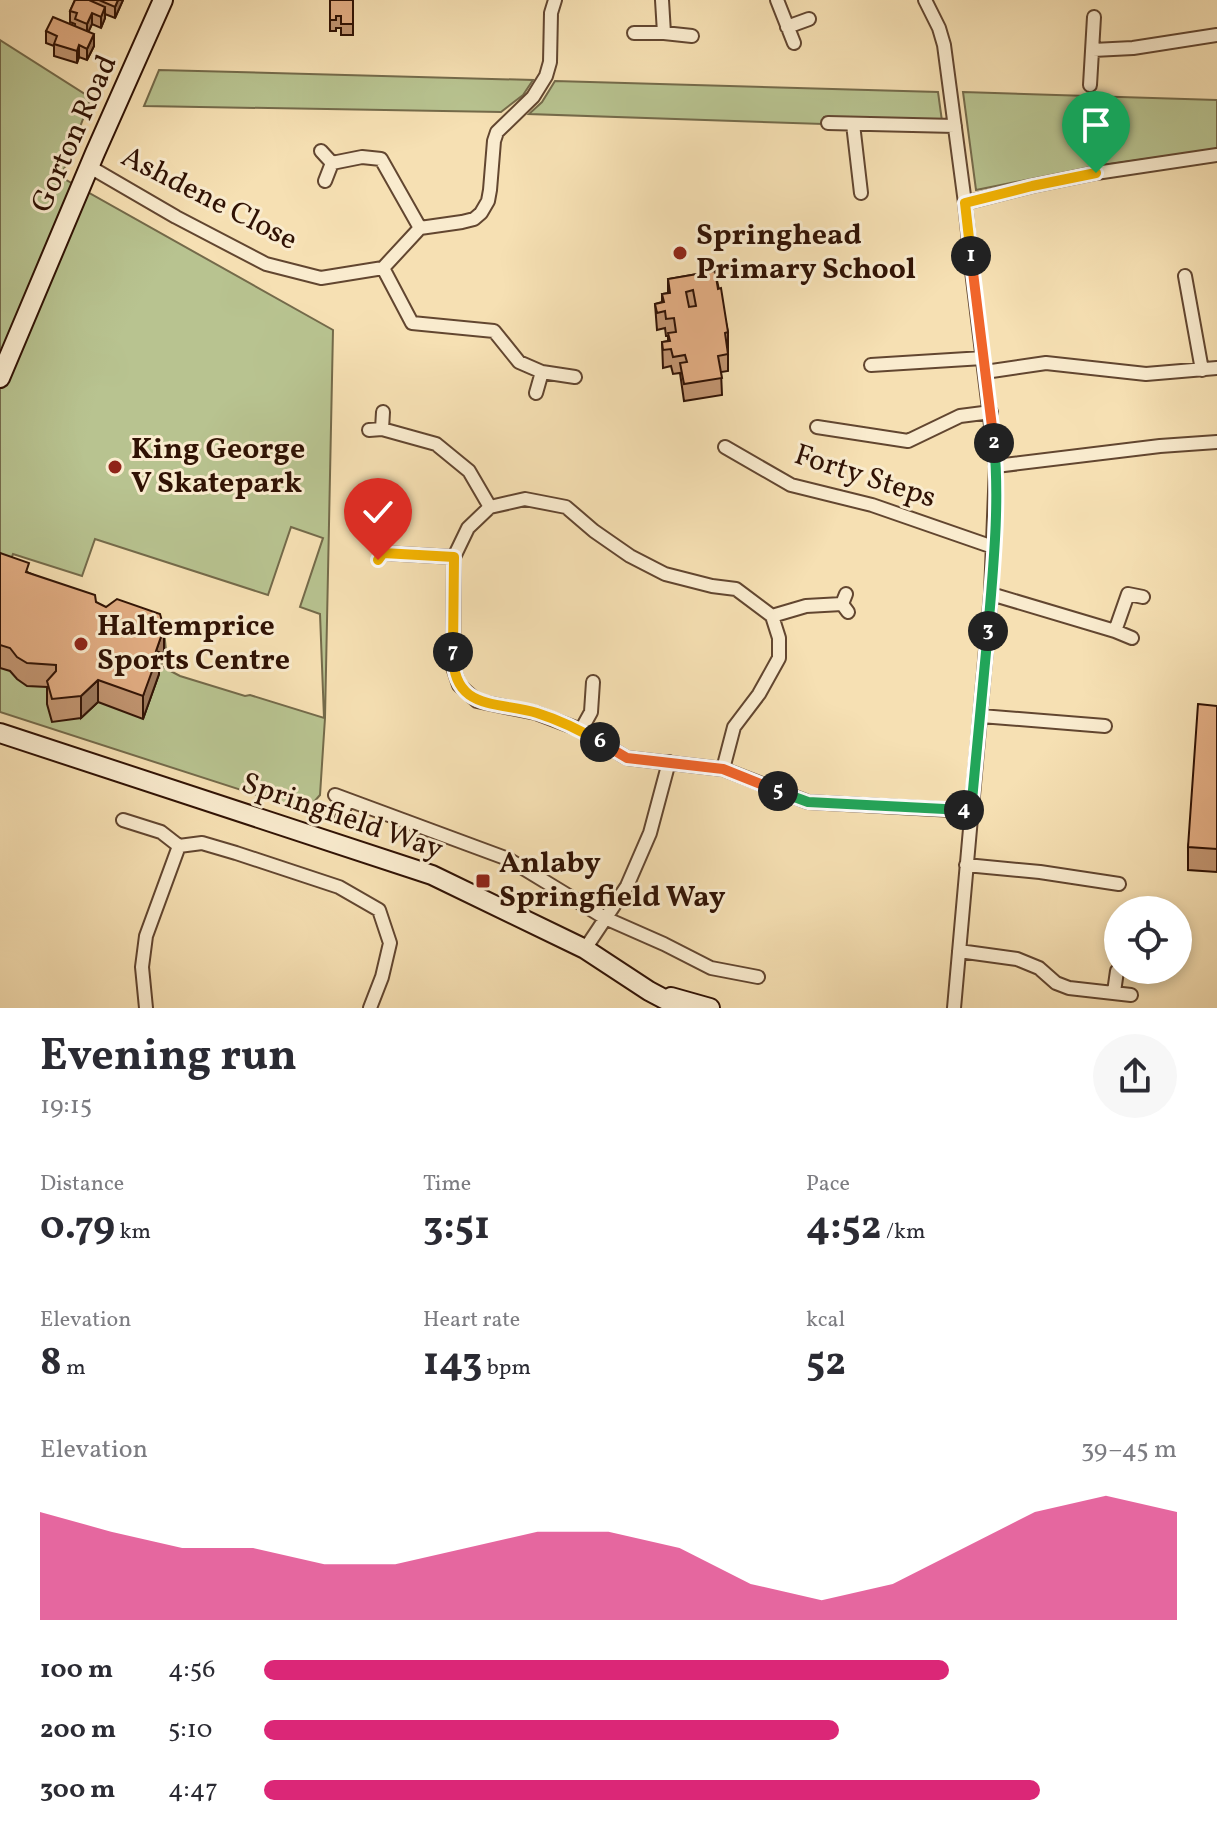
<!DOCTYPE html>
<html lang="en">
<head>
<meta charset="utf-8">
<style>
	:root { --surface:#fff; --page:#f7f7f7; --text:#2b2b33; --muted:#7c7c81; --accent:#db2777 }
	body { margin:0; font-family:Vollkorn,serif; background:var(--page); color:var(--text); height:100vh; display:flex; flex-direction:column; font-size:30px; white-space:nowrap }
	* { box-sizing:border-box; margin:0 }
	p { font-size:26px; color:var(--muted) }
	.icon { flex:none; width:44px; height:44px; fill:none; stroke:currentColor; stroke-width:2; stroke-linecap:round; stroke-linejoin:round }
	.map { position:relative; height:1008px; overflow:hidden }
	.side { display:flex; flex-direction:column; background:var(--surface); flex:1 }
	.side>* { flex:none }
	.buttons { position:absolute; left:1104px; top:896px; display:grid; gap:16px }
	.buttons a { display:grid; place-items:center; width:88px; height:88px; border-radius:50%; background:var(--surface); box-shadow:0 4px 12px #0003; font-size:40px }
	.pin { position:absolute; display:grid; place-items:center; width:68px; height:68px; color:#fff; margin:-82px -34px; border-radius:50% 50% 50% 0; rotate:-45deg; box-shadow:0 0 8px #0007 }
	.pin .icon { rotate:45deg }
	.km { position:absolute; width:40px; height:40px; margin:-20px; border-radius:50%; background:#222; color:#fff; font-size:22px; line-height:40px; text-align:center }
	.round { display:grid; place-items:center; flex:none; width:84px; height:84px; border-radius:42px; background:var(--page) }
	.head { display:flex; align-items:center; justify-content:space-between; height:136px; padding:0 40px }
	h1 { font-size:44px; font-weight:700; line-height:60px }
	.stats { display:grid; grid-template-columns:repeat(3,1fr); gap:12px; height:136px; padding:8px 40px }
	.stats div { display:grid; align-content:center }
	.stats b { font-size:40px; font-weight:700 }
	.stats small { font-size:22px; font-weight:400 }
	.stats p { font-size:22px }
	.chart { height:224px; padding:16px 40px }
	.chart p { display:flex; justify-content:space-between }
	.chart svg { width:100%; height:144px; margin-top:8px; fill:var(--accent); opacity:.7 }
	ul { padding:0 40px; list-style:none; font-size:26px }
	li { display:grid; grid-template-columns:128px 96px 1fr; align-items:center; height:60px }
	li i { height:20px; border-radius:10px; background:var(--accent) }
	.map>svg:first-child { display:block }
	.green { fill:#b8c390; stroke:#746a4a; stroke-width:2; fill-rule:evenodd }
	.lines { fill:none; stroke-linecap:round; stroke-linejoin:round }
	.street-casing { stroke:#624630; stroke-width:16 }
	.secondary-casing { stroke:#301204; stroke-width:22 }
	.street { stroke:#f9ebce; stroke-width:12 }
	.secondary { stroke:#f9ebce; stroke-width:18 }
	.wall { fill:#c29571; stroke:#301204; stroke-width:2 }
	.shaded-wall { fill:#9e795c; stroke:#301204; stroke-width:2 }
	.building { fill:#e2ad83; stroke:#301204; stroke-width:2; fill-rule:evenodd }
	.split-1-casing { stroke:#fff; stroke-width:16 }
	.split-2-casing { stroke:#fff; stroke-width:16 }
	.split-3-casing { stroke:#fff; stroke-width:16 }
	.split-4-casing { stroke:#fff; stroke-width:16 }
	.split-5-casing { stroke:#fff; stroke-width:16 }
	.split-6-casing { stroke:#fff; stroke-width:16 }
	.split-7-casing { stroke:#fff; stroke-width:16 }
	.split-8-casing { stroke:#fff; stroke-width:16 }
	.split-1 { stroke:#f5b400; stroke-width:10 }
	.split-2 { stroke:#f0652b; stroke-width:10 }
	.split-3 { stroke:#22a559; stroke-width:10 }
	.split-4 { stroke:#22a559; stroke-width:10 }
	.split-5 { stroke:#22a559; stroke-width:10 }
	.split-6 { stroke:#f0652b; stroke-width:10 }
	.split-7 { stroke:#f5b400; stroke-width:10 }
	.split-8 { stroke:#f5b400; stroke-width:10 }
	.poi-dot { fill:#8f2418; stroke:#f9ebce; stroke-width:3 }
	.labels { text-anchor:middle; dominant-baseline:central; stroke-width:6; stroke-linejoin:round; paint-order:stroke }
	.street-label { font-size:30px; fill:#301204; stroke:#f9ebce }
	.poi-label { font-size:30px; font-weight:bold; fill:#301204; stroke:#f9ebce; text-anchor:start }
</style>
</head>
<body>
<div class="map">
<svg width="1217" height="1008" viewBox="0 0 1217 1008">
	<rect width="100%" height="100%" fill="#f6e0b3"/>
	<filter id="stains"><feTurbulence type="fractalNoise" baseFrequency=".0025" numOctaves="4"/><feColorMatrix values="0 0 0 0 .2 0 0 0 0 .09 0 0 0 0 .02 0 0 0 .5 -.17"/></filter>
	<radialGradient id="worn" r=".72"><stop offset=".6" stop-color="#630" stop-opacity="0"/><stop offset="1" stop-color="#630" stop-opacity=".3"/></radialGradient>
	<!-- green -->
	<path class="green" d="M 0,40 L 91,98 L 61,177 L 333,330 L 325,718 L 320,795 L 306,811 L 0,712 ZM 291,527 L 323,538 L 300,607 L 320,614 L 324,718 L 250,695 L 245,696 L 180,676 L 161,666 L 166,651 L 164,630 L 5,575 L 13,554 L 82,576 L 95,539 L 268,595 Z
		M 159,70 L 533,80 L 523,95 L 501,112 L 144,106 Z
		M 555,81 L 938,92 L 942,121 L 824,117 L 823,124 L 529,114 L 542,102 Z
		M 963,92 L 1217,100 L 1217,149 L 1096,166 L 976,190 Z"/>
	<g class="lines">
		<defs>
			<path id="street" d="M 662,0 L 664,33
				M 777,0 L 794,43
				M 925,0 L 939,28 L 944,45 L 965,203 L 972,271 L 996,466 L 991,594 L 954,1008
				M 787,27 L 809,19
				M 634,33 L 664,33 L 692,36
				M 1093,50 L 1133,48 L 1217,35
				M 1090,85 L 1094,17
				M 828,123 L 955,126
				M 853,124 L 861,193
				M 321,151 L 332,163 L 325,181
				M 332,163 L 362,157 L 381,159 L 420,228
				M 90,167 L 176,217 L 266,264 L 321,278 L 383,268 L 420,228 L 462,222 L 474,219 L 481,213 L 488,201 L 490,190 L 494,141 L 497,132 L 533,97 L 546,76 L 550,62 L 551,13 L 555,0
				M 965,203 L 1032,186 L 1096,173 L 1217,155
				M 383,268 L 412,323 L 494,331 L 519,362 L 542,372 L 575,377
				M 1185,276 L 1202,370
				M 871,365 L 983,358
				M 985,372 L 1046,363 L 1146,374 L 1217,368
				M 536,393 L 542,372
				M 817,427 L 908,441 L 960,416 L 991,412
				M 382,429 L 383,412
				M 369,430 L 382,429 L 436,444 L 469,471 L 490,507
				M 725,447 L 791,485 L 872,505 L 993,547
				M 996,466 L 1160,446 L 1217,442
				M 383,553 L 454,557
				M 846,594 L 842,604 L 848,612
				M 991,594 L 1115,631 L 1132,638
				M 772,616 L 806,606 L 842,604
				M 1115,631 L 1128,594 L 1143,597
				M 981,716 L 1105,726
				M 581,730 L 591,712 L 593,682
				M 723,769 L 734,727 L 759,694 L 779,658 L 779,638 L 772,616 L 736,589 L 712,586 L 665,574 L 630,556 L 594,531 L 566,507 L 525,499 L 490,507 L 468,528 L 454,557 L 453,667 L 459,685 L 477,701 L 536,713 L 581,730 L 627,758 L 723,769 L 808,802 L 971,811
				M 335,795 L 508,859 L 605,918 L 664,944 L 711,968 L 758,977
				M 342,816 L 347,800
				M 123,820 L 161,832 L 179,846 L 146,936 L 142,967 L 146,1008
				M 179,846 L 202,843 L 236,853 L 339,887 L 379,910 L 390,943 L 382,977 L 370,1008
				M 966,865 L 1040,872 L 1119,884
				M 585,949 L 627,886 L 650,833 L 669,762
				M 959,951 L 1017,959 L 1039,968 L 1056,983 L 1069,988 L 1131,995
				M 1114,992 L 1117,971"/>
			<path id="secondary" d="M 0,378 L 95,153 L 163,0
				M 0,733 L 432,875 L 585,949 L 649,991 L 681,1008
				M 671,997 L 710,1008"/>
		</defs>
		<!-- street casing -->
		<use href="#street" class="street-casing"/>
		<!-- secondary casing -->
		<use href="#secondary" class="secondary-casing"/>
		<!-- street -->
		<use href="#street" class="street"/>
		<!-- secondary -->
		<use href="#secondary" class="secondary"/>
	</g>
	<!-- wall -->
	<path class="wall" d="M 75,0 L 123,0 L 115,18 L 105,14 L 105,18 L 101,28 L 92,24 L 88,32 L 94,46 L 87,60 L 79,57 L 77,63 L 54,56 L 54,46 L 46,43 L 46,31 L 75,26 L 75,24 L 70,22 L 70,11 Z
		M 330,0 L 353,0 L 353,35 L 341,35 L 341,28 L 336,28 L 336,31 L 330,31 Z
		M 715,271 L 728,332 L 728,371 L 721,372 L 722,395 L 684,401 L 680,373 L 673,374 L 671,366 L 663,368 L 662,342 L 668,341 L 668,336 L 666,336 L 665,328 L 657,330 L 655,304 L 662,302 L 662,294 L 668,293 L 668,279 Z
		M 0,553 L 29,573 L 96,602 L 164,651 L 159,664 L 159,674 L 143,719 L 98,702 L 81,718 L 52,722 L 47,704 L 47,687 L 27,686 L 17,679 L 10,671 L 0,668 Z
		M 1217,706 L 1217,872 L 1188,870 L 1188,847 Z"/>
	<!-- shaded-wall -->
	<path class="shaded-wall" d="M 118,0 L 123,0 L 115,18 L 115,7 Z
		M 105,7 L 105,18 L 101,28 L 101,17 Z
		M 92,13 L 92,24 L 87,35 L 87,24 Z
		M 94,34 L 94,46 L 87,60 L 87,49 Z
		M 79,45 L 79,57 L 77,63 L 77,51 Z
		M 164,628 L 164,651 L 159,664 L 159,674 L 143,719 L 143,696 L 156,651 Z
		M 98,680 L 98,702 L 81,718 L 81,696 Z"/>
	<!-- building -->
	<path class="building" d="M 75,0 L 89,0 L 105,7 L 101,17 L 92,13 L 87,24 L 75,19 L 77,13 L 70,11 Z
		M 99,0 L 118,0 L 115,7 Z
		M 330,0 L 353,0 L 353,24 L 341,24 L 341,16 L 336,16 L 336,20 L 330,20 Z
		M 53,17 L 94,34 L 87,49 L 79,45 L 77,51 L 54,44 L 57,36 L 46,31 Z
		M 715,271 L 718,289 L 721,288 L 728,332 L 725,333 L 728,354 L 718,356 L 722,378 L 684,384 L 680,363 L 687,362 L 685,355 L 673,357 L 671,349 L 663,350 L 662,342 L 670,341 L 668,333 L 676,332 L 674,318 L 666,319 L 665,311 L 657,313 L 655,304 L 664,302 L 662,294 L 670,293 L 668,279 ZM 693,290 L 696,306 L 689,307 L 686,292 Z
		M 0,553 L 29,563 L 26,572 L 95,595 L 96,602 L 106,607 L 117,599 L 160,614 L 164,628 L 156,651 L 159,652 L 143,696 L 98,680 L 81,696 L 52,699 L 47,681 L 56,671 L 56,665 L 27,663 L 17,657 L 10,648 L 0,645 Z
		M 1198,704 L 1217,706 L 1217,849 L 1188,847 Z"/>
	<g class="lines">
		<defs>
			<path id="split-1" d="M 971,256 L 965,203 L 1032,186 L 1096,173"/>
			<path id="split-2" d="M 971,256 L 994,443"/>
			<path id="split-3" d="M 988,631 C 993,569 1000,505 994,443"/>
			<path id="split-4" d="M 964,810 L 971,811 L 988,631"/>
			<path id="split-5" d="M 778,791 L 808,802 L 964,810"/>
			<path id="split-6" d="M 600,742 L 627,758 L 723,769 L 778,791"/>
			<path id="split-7" d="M 453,652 C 452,711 496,701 537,713 C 559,720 580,730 600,742"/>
			<path id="split-8" d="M 378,560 L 383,553 L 454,557 L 453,652"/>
		</defs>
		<!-- split-1 casing -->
		<use href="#split-1" class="split-1-casing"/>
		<!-- split-2 casing -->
		<use href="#split-2" class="split-2-casing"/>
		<!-- split-3 casing -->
		<use href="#split-3" class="split-3-casing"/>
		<!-- split-4 casing -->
		<use href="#split-4" class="split-4-casing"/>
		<!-- split-5 casing -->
		<use href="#split-5" class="split-5-casing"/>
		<!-- split-6 casing -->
		<use href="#split-6" class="split-6-casing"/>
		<!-- split-7 casing -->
		<use href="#split-7" class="split-7-casing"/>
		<!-- split-8 casing -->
		<use href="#split-8" class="split-8-casing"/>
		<!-- split-1 -->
		<use href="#split-1" class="split-1"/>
		<!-- split-2 -->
		<use href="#split-2" class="split-2"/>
		<!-- split-3 -->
		<use href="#split-3" class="split-3"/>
		<!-- split-4 -->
		<use href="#split-4" class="split-4"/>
		<!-- split-5 -->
		<use href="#split-5" class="split-5"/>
		<!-- split-6 -->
		<use href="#split-6" class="split-6"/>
		<!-- split-7 -->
		<use href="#split-7" class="split-7"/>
		<!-- split-8 -->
		<use href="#split-8" class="split-8"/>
	</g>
	<!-- markers -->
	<g class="poi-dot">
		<circle cx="680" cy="253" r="8"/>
		<circle cx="115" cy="467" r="8"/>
		<circle cx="81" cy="644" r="8"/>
		<rect x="475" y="873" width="16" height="16" rx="4"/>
	</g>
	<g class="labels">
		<!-- street labels -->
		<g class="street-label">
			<text transform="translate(75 134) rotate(-66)">Gorton Road</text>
			<text transform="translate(209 199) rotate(27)">Ashdene Close</text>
			<text transform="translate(865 477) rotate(18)">Forty Steps</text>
			<text transform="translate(342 817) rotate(19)">Springfield Way</text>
		</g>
		<!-- poi labels -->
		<g class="poi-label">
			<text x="696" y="236">Springhead<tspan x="696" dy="34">Primary School</tspan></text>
			<text x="131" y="450">King George<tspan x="131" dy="34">V Skatepark</tspan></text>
			<text x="97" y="627">Haltemprice<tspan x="97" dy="34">Sports Centre</tspan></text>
			<text x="499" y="864">Anlaby<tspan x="499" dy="34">Springfield Way</tspan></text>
		</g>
	</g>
	<rect width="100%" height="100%" filter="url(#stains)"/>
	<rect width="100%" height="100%" fill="url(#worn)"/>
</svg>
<div class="buttons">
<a><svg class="icon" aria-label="locate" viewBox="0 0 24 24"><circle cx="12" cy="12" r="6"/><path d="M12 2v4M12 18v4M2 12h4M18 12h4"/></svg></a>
</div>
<div class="pin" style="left:1096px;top:173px;background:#1e9e55"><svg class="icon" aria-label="arrive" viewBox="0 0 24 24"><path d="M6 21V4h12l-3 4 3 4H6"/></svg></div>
<div class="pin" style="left:378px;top:560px;background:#d93025"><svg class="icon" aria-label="check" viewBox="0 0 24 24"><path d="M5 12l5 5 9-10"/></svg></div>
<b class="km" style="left:971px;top:256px">1</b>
<b class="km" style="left:994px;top:443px">2</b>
<b class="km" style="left:988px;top:631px">3</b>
<b class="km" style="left:964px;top:810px">4</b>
<b class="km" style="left:778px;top:791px">5</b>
<b class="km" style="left:600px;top:742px">6</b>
<b class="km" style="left:453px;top:652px">7</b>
</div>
<section class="side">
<div class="head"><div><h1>Evening run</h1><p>19:15</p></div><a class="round"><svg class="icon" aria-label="share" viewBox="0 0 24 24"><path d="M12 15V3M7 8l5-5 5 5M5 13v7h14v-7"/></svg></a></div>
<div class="stats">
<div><p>Distance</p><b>0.79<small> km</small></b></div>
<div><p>Time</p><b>3:51</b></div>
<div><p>Pace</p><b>4:52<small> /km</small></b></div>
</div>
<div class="stats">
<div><p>Elevation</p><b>8<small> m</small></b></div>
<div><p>Heart rate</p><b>143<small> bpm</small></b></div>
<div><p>kcal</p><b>52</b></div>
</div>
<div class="chart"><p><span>Elevation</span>39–45 m</p>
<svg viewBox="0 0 160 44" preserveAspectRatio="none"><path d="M0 44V11L10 17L20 22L30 22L40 27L50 27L60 22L70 17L80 17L90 22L100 33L110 38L120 33L130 22L140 11L150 6L160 11V44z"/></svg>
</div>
<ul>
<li><b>100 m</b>4:56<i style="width:75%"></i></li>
<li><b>200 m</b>5:10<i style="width:63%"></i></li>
<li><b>300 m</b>4:47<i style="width:85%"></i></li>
</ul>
</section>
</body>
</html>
